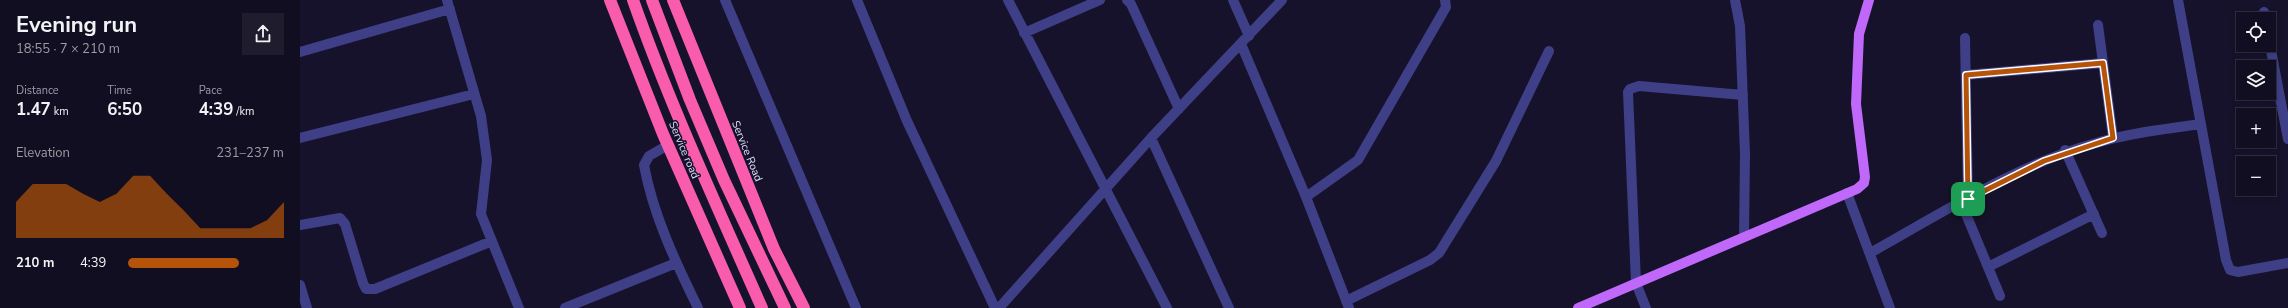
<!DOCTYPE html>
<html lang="en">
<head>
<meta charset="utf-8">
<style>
	:root { --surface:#100e20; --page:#1e1c2d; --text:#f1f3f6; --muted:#9c9ca5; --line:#302e3e; --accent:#b45309 }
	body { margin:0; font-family:"Nunito Sans",sans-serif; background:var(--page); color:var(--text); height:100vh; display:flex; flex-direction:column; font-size:15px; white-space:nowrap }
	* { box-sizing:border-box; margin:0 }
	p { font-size:13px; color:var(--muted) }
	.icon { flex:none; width:22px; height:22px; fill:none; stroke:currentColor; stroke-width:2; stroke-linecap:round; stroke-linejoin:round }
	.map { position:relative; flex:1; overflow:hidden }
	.panel { display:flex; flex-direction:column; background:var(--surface); width:300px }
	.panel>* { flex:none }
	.tools { position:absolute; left:1936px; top:12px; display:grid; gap:8px }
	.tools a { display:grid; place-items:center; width:40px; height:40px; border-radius:0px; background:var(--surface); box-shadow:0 2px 6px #0003,0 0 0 1px var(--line); font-size:20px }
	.pin { position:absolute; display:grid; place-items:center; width:34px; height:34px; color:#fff; margin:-17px; border-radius:8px; box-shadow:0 2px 6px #0006 }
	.round { display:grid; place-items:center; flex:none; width:42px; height:42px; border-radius:0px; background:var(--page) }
	.head { display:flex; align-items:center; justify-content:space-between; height:68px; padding:0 16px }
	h1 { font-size:22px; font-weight:700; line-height:30px }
	.metrics { display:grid; grid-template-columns:repeat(3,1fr); gap:6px; height:68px; padding:4px 16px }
	.metrics div { display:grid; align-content:center }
	.metrics b { font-size:17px; font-weight:700 }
	.metrics small { font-size:11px; font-weight:400 }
	.metrics p { font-size:11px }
	.chart { height:112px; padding:8px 16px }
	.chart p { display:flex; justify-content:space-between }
	.chart svg { width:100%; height:72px; margin-top:4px; fill:var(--accent); opacity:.7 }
	ul { padding:0 16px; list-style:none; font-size:13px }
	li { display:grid; grid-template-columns:64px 48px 1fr; align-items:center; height:30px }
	li i { height:10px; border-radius:5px; background:var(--accent) }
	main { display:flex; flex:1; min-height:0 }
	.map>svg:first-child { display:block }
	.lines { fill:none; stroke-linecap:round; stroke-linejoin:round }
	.minor { stroke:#3f3f88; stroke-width:10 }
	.major { stroke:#bf68fa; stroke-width:10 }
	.highway { stroke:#fa5cad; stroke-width:12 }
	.route-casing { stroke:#fff; stroke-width:8 }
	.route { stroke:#b45309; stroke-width:5 }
	.labels { text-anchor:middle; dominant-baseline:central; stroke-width:3; stroke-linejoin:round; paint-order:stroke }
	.street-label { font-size:11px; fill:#e0ddfe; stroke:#16122b }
</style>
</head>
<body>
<main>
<section class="panel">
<div class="head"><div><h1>Evening run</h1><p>18:55 · 7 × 210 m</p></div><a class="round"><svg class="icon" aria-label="share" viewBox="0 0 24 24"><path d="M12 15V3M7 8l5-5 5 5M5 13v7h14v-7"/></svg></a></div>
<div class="metrics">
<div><p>Distance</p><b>1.47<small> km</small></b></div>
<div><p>Time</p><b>6:50</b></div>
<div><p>Pace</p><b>4:39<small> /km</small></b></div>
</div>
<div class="chart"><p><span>Elevation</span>231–237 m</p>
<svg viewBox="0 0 160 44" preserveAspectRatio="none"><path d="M0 44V22L10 11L20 11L30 11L40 17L50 22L60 17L70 6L80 6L90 17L100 27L110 38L120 38L130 38L140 38L150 33L160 22V44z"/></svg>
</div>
<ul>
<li><b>210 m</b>4:39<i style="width:71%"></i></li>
</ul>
</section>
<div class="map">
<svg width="1988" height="308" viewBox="0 0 1988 308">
	<rect width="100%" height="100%" fill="#16122b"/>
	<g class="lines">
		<!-- minor -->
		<path class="minor" d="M 147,0 L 181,116 L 187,160 L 181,214 L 219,308
			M 425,0 L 556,308
			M 557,0 L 607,121 L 695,308
			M 708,0 L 867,308
			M 827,0 L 831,4 L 879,109
			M 933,0 L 949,36
			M 1435,0 L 1440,26 L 1445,154 L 1444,237
			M 1878,0 L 1926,260 L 1930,270 L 1938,272 L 1988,263
			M 1964,12 L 1965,19
			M 1798,25 L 1813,138
			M 724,33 L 800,0
			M 1665,38 L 1668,199
			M 1969,40 L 1988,139
			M 941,44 L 1006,197 L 1049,308
			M 0,52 L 150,9
			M 1666,75 L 1803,63
			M 0,138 L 174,94
			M 851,138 L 929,308
			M 368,145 L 349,156 L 344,165 C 353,215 376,263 398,308
			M 1765,150 L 1802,233
			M 1547,193 L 1590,308
			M 1006,197 L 1058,160 L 1146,7 L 1145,0
			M 1661,202 L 1700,296
			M 0,225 L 40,218 L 45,224 L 63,283 L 66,289 L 75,289 L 192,241
			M 1570,253 C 1640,214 1718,164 1796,143 C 1830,133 1866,129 1901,124
			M 1688,267 L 1794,214
			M 0,285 L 7,308
			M 1046,301 L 1130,260 L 1139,253 L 1196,161 L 1249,51
			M 265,308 L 376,263
			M 699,308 L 851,138 L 982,0
			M 1346,308 L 1336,283 L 1328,92 L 1330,89 L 1339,86 L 1443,95"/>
		<!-- major -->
		<path class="major" d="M 1278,308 L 1557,189 L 1564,183 L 1565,177 L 1556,104 L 1559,34 L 1569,0"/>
		<!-- highway -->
		<path class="highway" d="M 310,0 L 363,134 L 440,308
			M 333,0 C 370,105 417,206 462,308
			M 352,0 L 390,100 L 424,180 L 485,308
			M 373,0 L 474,249 L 504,308"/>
	</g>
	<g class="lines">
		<defs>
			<path id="route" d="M 1803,63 L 1813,138 L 1744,161 L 1668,199 L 1666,75 Z"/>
		</defs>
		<!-- route casing -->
		<use href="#route" class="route-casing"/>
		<!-- route -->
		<use href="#route" class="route"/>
	</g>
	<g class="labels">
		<!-- street labels -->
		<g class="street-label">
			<text transform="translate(384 150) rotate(67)">Service road</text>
			<text transform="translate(447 151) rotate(68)">Service Road</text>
		</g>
	</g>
</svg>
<div class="tools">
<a><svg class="icon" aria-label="locate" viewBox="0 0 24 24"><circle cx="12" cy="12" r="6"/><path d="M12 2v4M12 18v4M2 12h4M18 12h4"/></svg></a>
<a><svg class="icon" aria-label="layers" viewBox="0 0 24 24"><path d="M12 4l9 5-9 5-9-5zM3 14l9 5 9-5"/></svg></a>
<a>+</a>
<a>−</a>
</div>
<div class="pin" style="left:1668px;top:199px;background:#1e9e55"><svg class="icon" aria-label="arrive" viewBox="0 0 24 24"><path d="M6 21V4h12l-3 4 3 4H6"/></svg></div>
</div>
</main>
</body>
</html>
